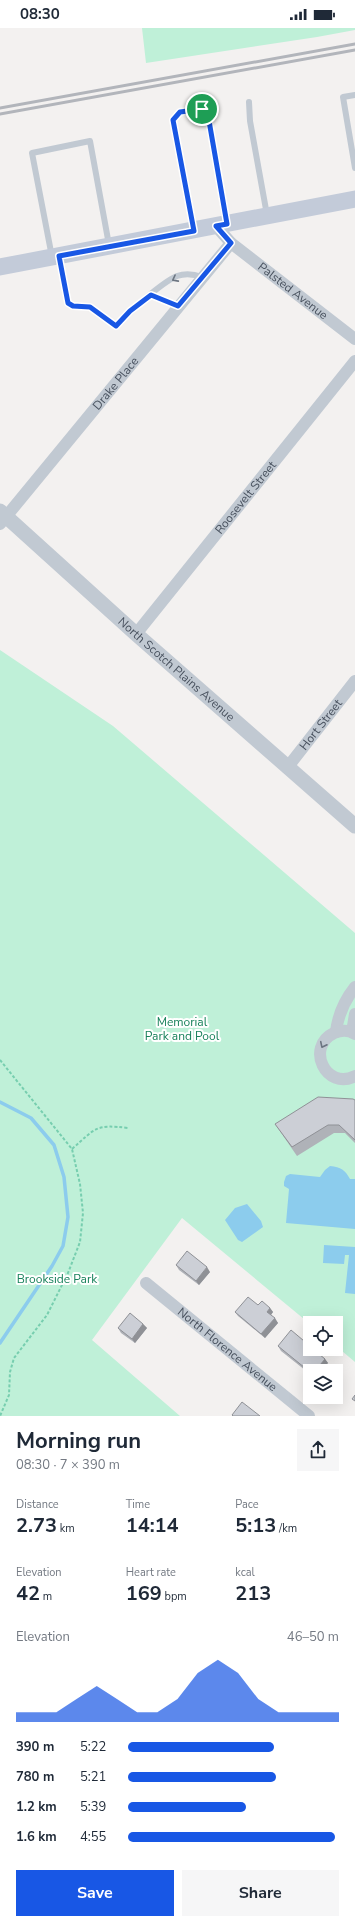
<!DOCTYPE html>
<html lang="en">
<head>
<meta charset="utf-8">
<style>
	:root { --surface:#fff; --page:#f6f6f7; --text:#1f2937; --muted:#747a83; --accent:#1857e5 }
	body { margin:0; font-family:"Nunito Sans",sans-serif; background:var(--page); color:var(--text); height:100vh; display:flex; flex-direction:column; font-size:15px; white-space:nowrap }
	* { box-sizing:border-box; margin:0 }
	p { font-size:13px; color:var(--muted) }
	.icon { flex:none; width:22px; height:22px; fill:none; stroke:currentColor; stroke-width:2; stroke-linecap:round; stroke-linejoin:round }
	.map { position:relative; height:1388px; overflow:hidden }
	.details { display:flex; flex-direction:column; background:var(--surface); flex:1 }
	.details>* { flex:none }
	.controls { position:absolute; left:303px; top:1288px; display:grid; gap:8px }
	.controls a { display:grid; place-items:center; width:40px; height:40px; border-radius:0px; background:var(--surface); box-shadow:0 4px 16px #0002; font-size:20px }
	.pin { position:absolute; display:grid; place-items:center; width:34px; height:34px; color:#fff; margin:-17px; border:2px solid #fff; border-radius:50%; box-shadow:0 1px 4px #0007 }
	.round { display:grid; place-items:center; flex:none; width:42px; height:42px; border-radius:0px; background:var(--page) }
	.head { display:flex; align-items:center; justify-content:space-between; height:68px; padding:0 16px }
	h1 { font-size:22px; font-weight:700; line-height:30px }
	.metrics { display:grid; grid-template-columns:repeat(3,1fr); gap:6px; height:68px; padding:4px 16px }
	.metrics div { display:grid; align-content:center }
	.metrics b { font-size:20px; font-weight:700 }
	.metrics small { font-size:11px; font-weight:400 }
	.metrics p { font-size:11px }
	.chart { height:112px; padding:8px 16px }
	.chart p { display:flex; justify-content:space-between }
	.chart svg { width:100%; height:72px; margin-top:4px; fill:var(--accent); opacity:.7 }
	.button { display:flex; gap:8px; margin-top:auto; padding:8px 16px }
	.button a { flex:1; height:46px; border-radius:0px; background:var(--accent); color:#fff; font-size:16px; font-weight:700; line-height:46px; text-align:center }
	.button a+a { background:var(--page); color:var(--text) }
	ul { padding:0 16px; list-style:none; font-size:13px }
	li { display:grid; grid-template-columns:64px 48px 1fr; align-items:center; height:30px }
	li i { height:10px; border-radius:5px; background:var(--accent) }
	.status { display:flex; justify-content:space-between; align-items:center; height:28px; padding:0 20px; background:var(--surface); direction:ltr }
	.status svg { height:11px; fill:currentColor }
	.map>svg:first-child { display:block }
	.green { fill:#bff0d8 }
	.water { fill:#8ccced }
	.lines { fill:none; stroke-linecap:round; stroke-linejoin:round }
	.stream { stroke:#8ccced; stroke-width:3.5 }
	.path { stroke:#77ceaf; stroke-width:2; stroke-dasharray:3 2; stroke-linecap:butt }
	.service { stroke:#c1c9d2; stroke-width:6 }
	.minor { stroke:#c1c9d2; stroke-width:12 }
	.tertiary { stroke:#c1c9d2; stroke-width:15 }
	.secondary { stroke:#c3cbd9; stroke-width:17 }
	.rail { stroke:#b2b5bb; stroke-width:3 }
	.wall { fill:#afb2b8 }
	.shaded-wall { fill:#8f9196 }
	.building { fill:#cccfd6; stroke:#8f9196 }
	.oneway { stroke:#6c7581 }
	.route-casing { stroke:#fff; stroke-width:8 }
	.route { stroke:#1857e5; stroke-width:5 }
	.labels { text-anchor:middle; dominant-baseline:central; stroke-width:4; stroke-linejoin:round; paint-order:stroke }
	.street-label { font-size:12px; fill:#48515e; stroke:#fff }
	.park-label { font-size:12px; fill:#17815a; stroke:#fff }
</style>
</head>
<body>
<div class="status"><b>08:30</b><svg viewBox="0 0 49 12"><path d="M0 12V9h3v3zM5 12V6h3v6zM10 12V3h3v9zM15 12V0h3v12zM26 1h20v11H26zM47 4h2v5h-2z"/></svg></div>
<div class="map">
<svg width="355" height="1388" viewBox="0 0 355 1388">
	<rect width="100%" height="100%" fill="#f3f1f0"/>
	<!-- green -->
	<path class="green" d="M 142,0 L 355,0 L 355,2 L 317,9 L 146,35 Z
		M 0,622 L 113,698 L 355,905 L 355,1334 L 336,1318 L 336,1295 L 310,1295 L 310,1296 L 182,1190 L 92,1312 L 180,1388 L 0,1388 Z"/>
	<!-- water -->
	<path class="water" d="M 330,1138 C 341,1139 345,1142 350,1151 L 355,1151 L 355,1201 L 286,1195 L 289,1161 L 284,1158 L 284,1154 L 286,1148 L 290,1146 L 320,1149 L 325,1142 Z
		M 247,1176 L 261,1193 L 263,1199 L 242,1214 L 238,1212 L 225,1192 L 235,1180 Z
		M 324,1217 L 355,1219 L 355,1266 L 345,1265 L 349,1227 L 345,1227 L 344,1236 L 323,1235 Z"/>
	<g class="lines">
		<!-- stream -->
		<path class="stream" d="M 0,1074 L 31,1090 L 54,1117 L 64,1149 L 68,1189 L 63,1218 L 52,1238 L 0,1315"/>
		<!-- path -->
		<path class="path" d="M 0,1032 L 72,1121 L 80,1156 L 83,1185 L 80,1214 L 68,1245 L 47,1287 L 14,1330 L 10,1344 L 9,1367 L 0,1388
			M 72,1121 C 96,1100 95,1096 128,1100"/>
		<!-- service -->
		<path class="service" d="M 355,67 L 343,69 L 355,140
			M 249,74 L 250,93 L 267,187
			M 194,201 L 173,92 L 180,84 L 202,81 L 208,87 L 226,194
			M 52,229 L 32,125 L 90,113 L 109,217
			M 59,229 L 68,275 L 73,278 L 90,279 L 116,298 C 129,284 161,255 177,248 C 185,245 194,246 202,249
			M 151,267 L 178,278"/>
		<!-- minor -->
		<g class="minor">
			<path id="s1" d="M 216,198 L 231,215 L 355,311"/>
			<path id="s2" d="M 0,496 L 231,215"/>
			<path id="s3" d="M 136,606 L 355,333"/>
			<path id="s4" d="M 287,740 L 355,653"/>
			<path d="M 336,1004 C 338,986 344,973 355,959"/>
			<path d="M 352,1004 L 355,986"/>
			<path d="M 355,1006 C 349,1002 341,1002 334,1005 C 305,1019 326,1063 355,1048"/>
			<path id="s5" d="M 146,1255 L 309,1388"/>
		</g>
		<!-- tertiary -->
		<path class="tertiary" id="s6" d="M 0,483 L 136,606 L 355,798"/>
		<!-- secondary -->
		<path class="secondary" d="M 0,239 L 355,171"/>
		<!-- rail -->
		<path class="rail" d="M 0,80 L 355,16
			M 0,86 L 355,22"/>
	</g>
	<!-- wall -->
	<path class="wall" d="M 355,1072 L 355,1115 L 345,1105 L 334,1105 L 297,1128 L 275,1096 Z
		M 176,1237 L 210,1244 L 199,1257 L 179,1242 Z
		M 258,1277 L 270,1280 L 273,1284 L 271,1287 L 278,1295 L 265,1310 L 238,1288 L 235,1284 Z
		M 143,1296 L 147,1300 L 135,1315 L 121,1305 L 118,1300 Z
		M 278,1318 L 325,1331 L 328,1335 L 310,1343 L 310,1346 L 281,1323 Z"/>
	<!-- shaded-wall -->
	<path class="shaded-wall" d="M 207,1239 L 210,1244 L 199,1257 L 196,1253 Z
		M 270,1280 L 273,1284 L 270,1288 L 267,1284 Z
		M 275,1290 L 278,1295 L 265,1310 L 261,1306 Z
		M 143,1296 L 147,1300 L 135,1315 L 132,1311 Z
		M 325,1331 L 328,1335 L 322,1343 L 315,1343 Z"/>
	<!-- building -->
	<path class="building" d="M 318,1069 L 353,1071 L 355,1072 L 355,1112 L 339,1097 L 328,1097 L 292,1119 L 275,1096 Z
		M 187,1223 L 207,1239 L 196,1253 L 176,1237 Z
		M 248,1269 L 258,1277 L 262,1273 L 270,1280 L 267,1284 L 275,1290 L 261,1306 L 235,1284 Z
		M 130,1285 L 143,1296 L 132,1311 L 118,1300 Z
		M 291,1302 L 310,1318 L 310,1321 L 313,1321 L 325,1331 L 315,1343 L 310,1343 L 310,1344 L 278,1318 Z
		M 355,1367 L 355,1373 L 352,1371 Z
		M 242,1374 L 260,1388 L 233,1388 L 232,1387 Z"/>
	<!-- one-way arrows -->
	<defs><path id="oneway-chevron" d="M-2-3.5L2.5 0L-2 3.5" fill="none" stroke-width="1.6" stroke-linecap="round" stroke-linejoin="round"/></defs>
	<g class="oneway">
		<use href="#oneway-chevron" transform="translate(175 251) rotate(152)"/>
		<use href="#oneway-chevron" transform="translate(323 1017) rotate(116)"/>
	</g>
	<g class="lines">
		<defs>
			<path id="route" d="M 202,81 L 208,87 L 227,196 L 216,198 L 231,215 L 178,278 L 151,267 L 130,283 L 116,298 L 90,279 L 73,278 L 68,275 L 59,228 L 194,203 L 173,92 L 180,84 Z"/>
		</defs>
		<!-- route casing -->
		<use href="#route" class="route-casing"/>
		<!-- route -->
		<use href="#route" class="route"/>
	</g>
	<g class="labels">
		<!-- street labels -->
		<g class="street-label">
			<text stroke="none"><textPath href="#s1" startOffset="101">Palsted Avenue</textPath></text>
			<text stroke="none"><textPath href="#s2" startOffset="182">Drake Place</textPath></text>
			<text stroke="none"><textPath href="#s3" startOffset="175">Roosevelt Street</textPath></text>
			<text stroke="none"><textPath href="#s6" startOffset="237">North Scotch Plains Avenue</textPath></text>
			<text stroke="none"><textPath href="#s4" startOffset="55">Hort Street</textPath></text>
			<text stroke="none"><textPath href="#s5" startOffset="105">North Florence Avenue</textPath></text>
		</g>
		<!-- park labels -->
		<g class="park-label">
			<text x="182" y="994">Memorial<tspan x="182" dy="14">Park and Pool</tspan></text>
			<text x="57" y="1251">Brookside Park</text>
		</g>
	</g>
</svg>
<div class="controls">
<a><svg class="icon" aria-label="locate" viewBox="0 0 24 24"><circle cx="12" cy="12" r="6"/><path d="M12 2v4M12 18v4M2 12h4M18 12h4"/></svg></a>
<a><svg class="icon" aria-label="layers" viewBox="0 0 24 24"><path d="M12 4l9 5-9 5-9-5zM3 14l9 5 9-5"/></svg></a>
</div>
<div class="pin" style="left:202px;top:81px;background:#1e9e55"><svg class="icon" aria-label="arrive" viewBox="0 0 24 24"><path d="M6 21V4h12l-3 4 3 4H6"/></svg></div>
</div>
<section class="details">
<div class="head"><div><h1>Morning run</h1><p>08:30 · 7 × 390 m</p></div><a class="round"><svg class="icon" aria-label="share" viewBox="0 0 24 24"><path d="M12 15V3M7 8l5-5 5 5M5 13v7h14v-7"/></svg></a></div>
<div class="metrics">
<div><p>Distance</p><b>2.73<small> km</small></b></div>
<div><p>Time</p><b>14:14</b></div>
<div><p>Pace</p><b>5:13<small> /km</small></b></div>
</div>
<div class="metrics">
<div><p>Elevation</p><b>42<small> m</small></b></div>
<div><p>Heart rate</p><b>169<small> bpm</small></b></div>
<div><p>kcal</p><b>213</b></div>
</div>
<div class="chart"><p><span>Elevation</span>46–50 m</p>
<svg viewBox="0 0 160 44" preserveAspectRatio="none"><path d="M0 44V38L10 38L20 38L30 30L40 22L50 30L60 38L70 38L80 30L90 14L100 6L110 14L120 30L130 38L140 38L150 38L160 38V44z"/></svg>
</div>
<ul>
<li><b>390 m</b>5:22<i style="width:69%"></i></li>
<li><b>780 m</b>5:21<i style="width:70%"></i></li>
<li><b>1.2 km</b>5:39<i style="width:56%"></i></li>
<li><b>1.6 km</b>4:55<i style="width:98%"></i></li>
</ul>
<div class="button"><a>Save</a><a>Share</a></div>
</section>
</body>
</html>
